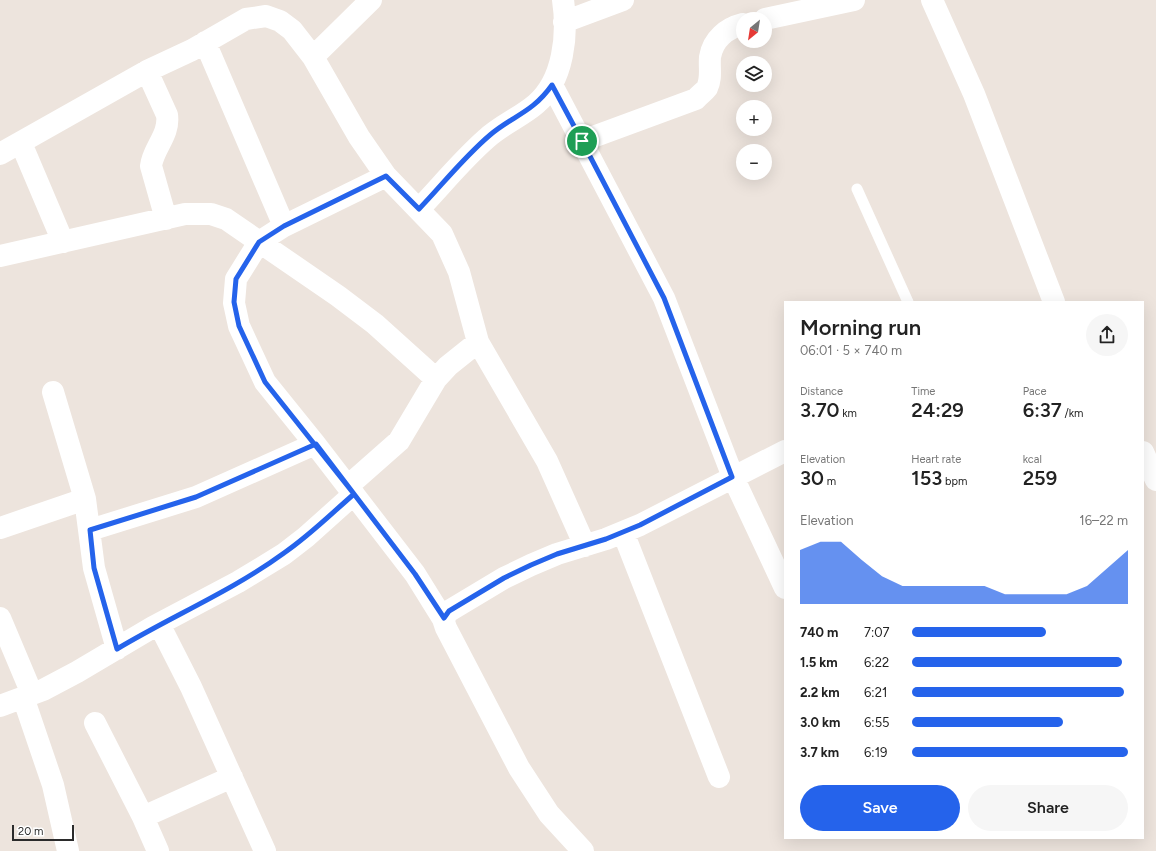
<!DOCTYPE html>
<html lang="en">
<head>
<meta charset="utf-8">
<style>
	:root { --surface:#fff; --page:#f6f6f6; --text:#222; --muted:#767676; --accent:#2563eb }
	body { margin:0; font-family:Figtree,sans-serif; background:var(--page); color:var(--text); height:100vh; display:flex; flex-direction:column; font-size:15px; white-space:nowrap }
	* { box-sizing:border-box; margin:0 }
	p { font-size:13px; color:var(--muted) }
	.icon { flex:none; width:22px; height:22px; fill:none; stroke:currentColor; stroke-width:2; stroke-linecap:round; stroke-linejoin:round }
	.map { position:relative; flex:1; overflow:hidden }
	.sheet { position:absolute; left:784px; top:301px; width:360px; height:538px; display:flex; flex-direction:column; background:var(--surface); border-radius:0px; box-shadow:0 4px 16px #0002 }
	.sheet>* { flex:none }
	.needle { width:26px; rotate:210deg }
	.buttons { position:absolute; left:736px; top:12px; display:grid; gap:8px }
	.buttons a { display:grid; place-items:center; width:36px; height:36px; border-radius:50%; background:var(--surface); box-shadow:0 4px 16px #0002; font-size:20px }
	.scale { position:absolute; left:12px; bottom:10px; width:62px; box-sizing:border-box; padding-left:4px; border:2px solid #2b2b2b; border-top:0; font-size:11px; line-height:14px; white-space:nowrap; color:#2b2b2b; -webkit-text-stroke:3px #fff; paint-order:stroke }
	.pin { position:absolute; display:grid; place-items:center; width:34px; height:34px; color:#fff; margin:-17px; border:2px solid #fff; border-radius:50%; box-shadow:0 1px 4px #0007 }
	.round { display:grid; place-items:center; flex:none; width:42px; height:42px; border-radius:21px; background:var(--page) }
	.summary { display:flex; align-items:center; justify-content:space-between; height:68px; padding:0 16px }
	h1 { font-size:22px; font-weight:600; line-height:30px }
	.stats { display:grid; grid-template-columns:repeat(3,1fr); gap:6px; height:68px; padding:4px 16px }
	.stats div { display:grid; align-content:center }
	.stats b { font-size:20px; font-weight:600 }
	.stats small { font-size:11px; font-weight:400 }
	.stats p { font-size:11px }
	.chart { height:112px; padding:8px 16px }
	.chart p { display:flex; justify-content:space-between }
	.chart svg { width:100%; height:72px; margin-top:4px; fill:var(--accent); opacity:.7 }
	.cta { display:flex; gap:8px; margin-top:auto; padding:8px 16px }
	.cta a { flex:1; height:46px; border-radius:24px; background:var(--accent); color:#fff; font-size:16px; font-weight:600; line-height:46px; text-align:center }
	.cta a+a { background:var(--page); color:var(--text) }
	ul { padding:0 16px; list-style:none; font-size:13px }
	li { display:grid; grid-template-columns:64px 48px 1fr; align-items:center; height:30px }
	li i { height:10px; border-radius:5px; background:var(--accent) }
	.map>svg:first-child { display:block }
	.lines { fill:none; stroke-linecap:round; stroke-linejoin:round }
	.service { stroke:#fff; stroke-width:11 }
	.minor { stroke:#fff; stroke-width:22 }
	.route-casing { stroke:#fff; stroke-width:8 }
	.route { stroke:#2563eb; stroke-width:5 }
</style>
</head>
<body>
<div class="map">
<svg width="1156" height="851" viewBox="0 0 1156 851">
	<rect width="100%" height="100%" fill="#ede4dd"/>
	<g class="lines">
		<!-- service -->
		<path class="service" d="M 857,189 L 908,302"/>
		<!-- minor -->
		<path class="minor" d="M 932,0 L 974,94 L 1054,302
			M 765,19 L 854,0
			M 564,22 L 623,0
			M 205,42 L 284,226
			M 313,57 L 371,0
			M 147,71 L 167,115 C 170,135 153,148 151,166 L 166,219
			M 552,85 L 664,298 L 733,477 L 785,588
			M 582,141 L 696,99 C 699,95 704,92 707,88 C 712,78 709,68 710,57 C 713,39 727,28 743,24
			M 21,143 L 63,242
			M 0,154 L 147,71 L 192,50 L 246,19 L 266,16 L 280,21 L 292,30 L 313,57 L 359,137 L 386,176 L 442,234 L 459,272 L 478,342 L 547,461 L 585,546
			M 386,176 L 284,226 L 259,242 L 236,279 L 234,303 L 239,326 L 265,382 L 315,444 L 415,574 L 443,619
			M 419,209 C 441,186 462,160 486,139 C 501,125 521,117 536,104 C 564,80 568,34 563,0
			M 0,256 L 185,214 L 211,214 L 226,219 L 338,296 L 375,324 L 436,379
			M 53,392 L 85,499 L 94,568 L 117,649
			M 1143,452 L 1156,480
			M 348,486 L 399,441 L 436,379 L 448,366 L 478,342
			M 0,528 L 85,499
			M 90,530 L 196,497 L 315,444
			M 623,532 L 719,777
			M 0,618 L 32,694
			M 159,624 L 191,687 L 265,851
			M 23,697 L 53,785 L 68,851
			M 0,706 L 43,690 L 77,672 L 153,627 L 238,582 L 284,554 L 306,537 L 354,494
			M 95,723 L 143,817 L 158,851
			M 143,817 L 232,777
			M 583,851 L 549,814 L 519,768 L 446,628 L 443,619 L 449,611 L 504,578 L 531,565 L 557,554 L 606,539 L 640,525 L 785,451"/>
	</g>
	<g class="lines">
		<defs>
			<path id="route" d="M 582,141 L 552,85 C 532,113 514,115 490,135 C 464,157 442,185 419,209 L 386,176 L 284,226 L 259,242 L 236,279 L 234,302 L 239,326 L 265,382 L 354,494 C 331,514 309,536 284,553 C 232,591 172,616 117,649 L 94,568 L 90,530 L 196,497 L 316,444 L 354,494 L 415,574 L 444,618 L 449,611 L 504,578 L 531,565 L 557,554 L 606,539 L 640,525 L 732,477 L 664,298 L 582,141"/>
		</defs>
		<!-- route casing -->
		<use href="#route" class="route-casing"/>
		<!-- route -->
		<use href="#route" class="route"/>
	</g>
</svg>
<div class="buttons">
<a><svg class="needle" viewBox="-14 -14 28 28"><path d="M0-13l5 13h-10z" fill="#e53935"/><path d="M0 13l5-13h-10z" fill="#767676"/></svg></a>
<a><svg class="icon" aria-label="layers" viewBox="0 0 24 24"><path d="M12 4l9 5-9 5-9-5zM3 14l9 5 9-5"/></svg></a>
<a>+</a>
<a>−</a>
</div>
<div class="scale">20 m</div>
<div class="pin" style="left:582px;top:141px;background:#1e9e55"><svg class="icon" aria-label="arrive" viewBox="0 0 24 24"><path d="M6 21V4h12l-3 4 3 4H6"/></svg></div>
<section class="sheet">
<div class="summary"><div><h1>Morning run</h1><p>06:01 · 5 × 740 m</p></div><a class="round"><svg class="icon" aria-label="share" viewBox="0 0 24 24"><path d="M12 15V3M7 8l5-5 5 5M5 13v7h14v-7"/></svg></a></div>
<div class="stats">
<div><p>Distance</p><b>3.70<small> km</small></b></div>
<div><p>Time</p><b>24:29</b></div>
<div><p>Pace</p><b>6:37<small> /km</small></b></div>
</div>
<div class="stats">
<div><p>Elevation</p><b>30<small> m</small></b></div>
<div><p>Heart rate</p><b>153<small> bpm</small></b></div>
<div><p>kcal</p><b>259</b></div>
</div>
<div class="chart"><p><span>Elevation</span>16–22 m</p>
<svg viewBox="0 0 160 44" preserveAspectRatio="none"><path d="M0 44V11L10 6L20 6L30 17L40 27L50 33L60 33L70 33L80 33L90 33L100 38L110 38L120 38L130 38L140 33L150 22L160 11V44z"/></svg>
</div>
<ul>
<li><b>740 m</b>7:07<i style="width:62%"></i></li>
<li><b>1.5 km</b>6:22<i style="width:97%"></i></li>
<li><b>2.2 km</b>6:21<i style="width:98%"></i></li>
<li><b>3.0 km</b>6:55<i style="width:70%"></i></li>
<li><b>3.7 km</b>6:19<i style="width:100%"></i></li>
</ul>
<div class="cta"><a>Save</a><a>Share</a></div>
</section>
</div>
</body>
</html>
